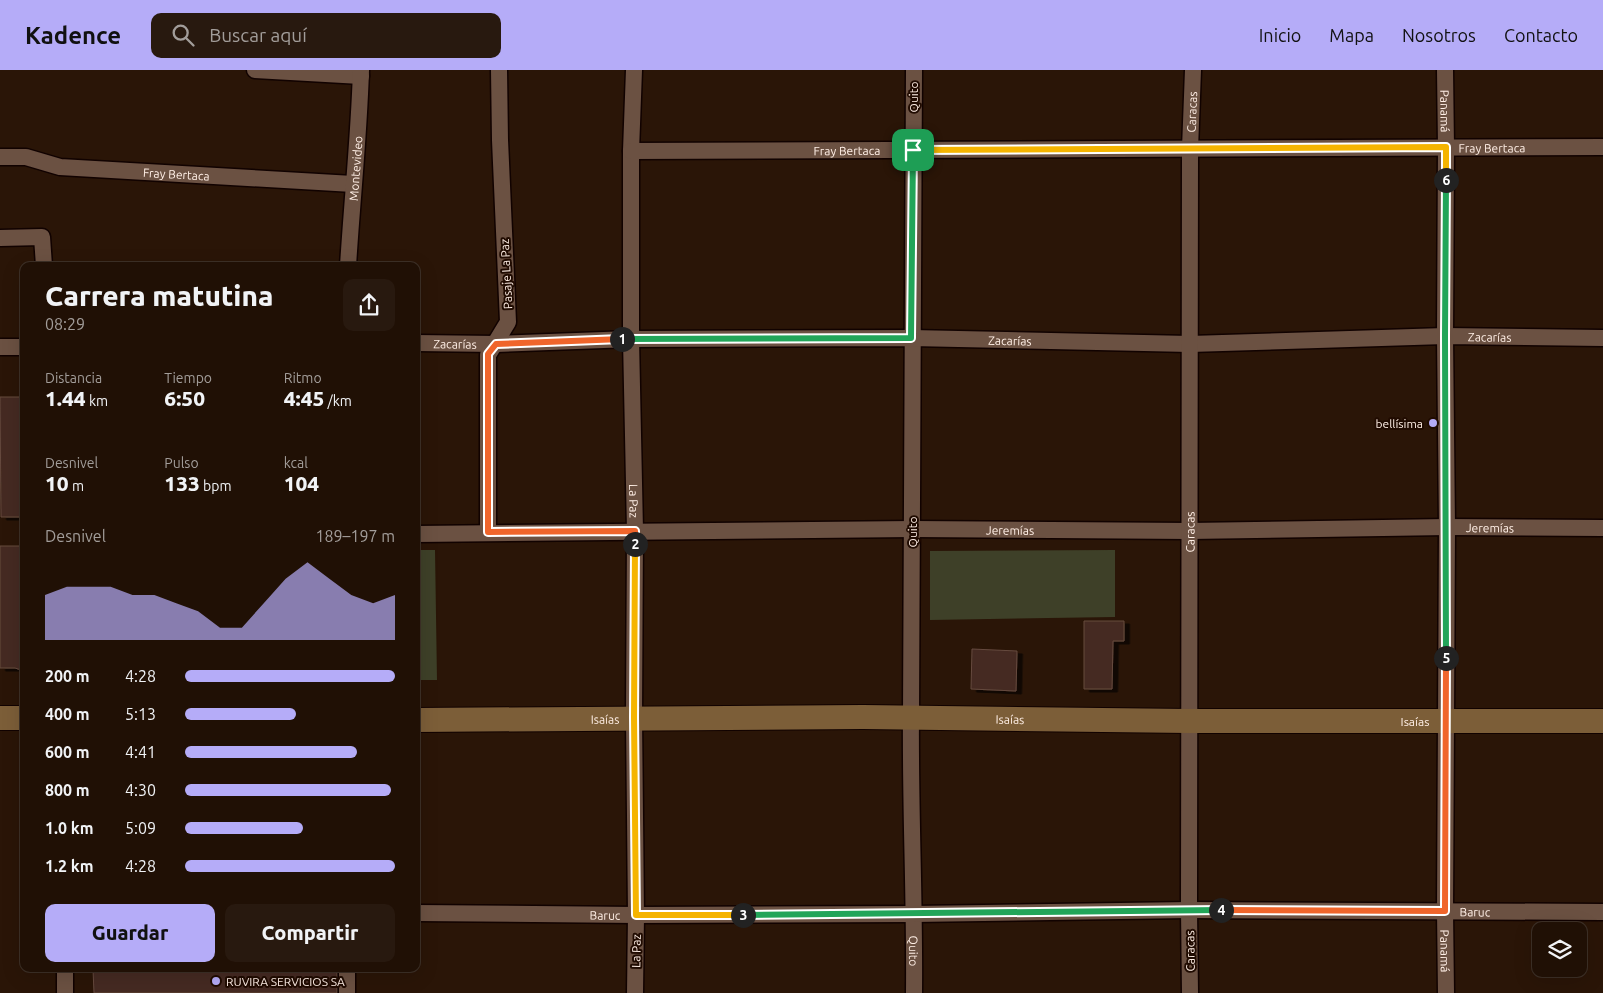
<!DOCTYPE html>
<html lang="es">
<head>
<meta charset="utf-8">
<style>
	:root { --surface:#201005; --page:#28190f; --text:#f1f3f6; --muted:#a29d9a; --line:#3d3027; --accent:#b5acf8 }
	body { margin:0; font-family:Ubuntu,sans-serif; background:var(--page); color:var(--text); height:100vh; display:flex; flex-direction:column; font-size:19px; white-space:nowrap }
	* { box-sizing:border-box; margin:0 }
	p { font-size:16px; color:var(--muted) }
	.icon { flex:none; width:28px; height:28px; fill:none; stroke:currentColor; stroke-width:2; stroke-linecap:round; stroke-linejoin:round }
	.map { position:relative; flex:1; overflow:hidden }
	.side { position:absolute; left:20px; top:192px; width:400px; height:710px; display:flex; flex-direction:column; background:var(--surface); border-radius:10px; box-shadow:0 5px 20px #0002,0 0 0 1px var(--line) }
	.side>* { flex:none }
	.tools { position:absolute; left:1532px; top:852px; display:grid; gap:10px }
	.tools a { display:grid; place-items:center; width:55px; height:55px; border-radius:10px; background:var(--surface); box-shadow:0 5px 20px #0002,0 0 0 1px var(--line); font-size:25px }
	.pin { position:absolute; display:grid; place-items:center; width:42px; height:42px; color:#fff; margin:-21px; border-radius:10px; box-shadow:0 2px 8px #0006 }
	.km { position:absolute; width:25px; height:25px; margin:-12px; border-radius:50%; background:#222; color:#fff; font-size:14px; line-height:25px; text-align:center }
	.round { display:grid; place-items:center; flex:none; width:52px; height:52px; border-radius:10px; background:var(--page) }
	.summary { display:flex; align-items:center; justify-content:space-between; height:85px; padding:0 25px }
	h1 { font-size:28px; font-weight:800; line-height:38px }
	.stats { display:grid; grid-template-columns:repeat(3,1fr); gap:8px; height:85px; padding:5px 25px }
	.stats div { display:grid; align-content:center }
	.stats b { font-size:21px; font-weight:800 }
	.stats small { font-size:14px; font-weight:400 }
	.stats p { font-size:14px }
	.chart { height:140px; padding:10px 25px }
	.chart p { display:flex; justify-content:space-between }
	.chart svg { width:100%; height:90px; margin-top:5px; fill:var(--accent); opacity:.7 }
	.primary-button { display:flex; gap:10px; margin-top:auto; padding:10px 25px }
	.primary-button a { flex:1; height:58px; border-radius:10px; background:var(--accent); color:#111; font-size:20px; font-weight:800; line-height:58px; text-align:center }
	.primary-button a+a { background:var(--page); color:var(--text) }
	ul { padding:0 25px; list-style:none; font-size:16px }
	li { display:grid; grid-template-columns:80px 60px 1fr; align-items:center; height:38px }
	li i { height:12px; border-radius:6px; background:var(--accent) }
	header { display:flex; align-items:center; gap:30px; box-sizing:border-box; height:70px; padding:0 25px; background:var(--accent); color:#111 }
	header strong { font-size:24px }
	nav { display:flex; gap:28px; margin-inline-start:auto; font-size:18px }
	.search { width:350px; height:45px; background:var(--page); display:flex; align-items:center; gap:12px; box-sizing:border-box; padding:0 18px; border-radius:10px; color:var(--muted); font-size:19px }
	.map>svg:first-child { display:block }
	.green { fill:#3e4028 }
	.building { fill:#442a21; stroke:#664a3f; filter:url(#shadow) }
	.lines { fill:none; stroke-linecap:round; stroke-linejoin:round }
	.street-casing { stroke:#110200; stroke-width:19 }
	.secondary-casing { stroke:#110200; stroke-width:26 }
	.street { stroke:#6b5142; stroke-width:16 }
	.secondary { stroke:#7c5e38; stroke-width:24 }
	.split-1-casing { stroke:#fff; stroke-width:10 }
	.split-2-casing { stroke:#fff; stroke-width:10 }
	.split-3-casing { stroke:#fff; stroke-width:10 }
	.split-4-casing { stroke:#fff; stroke-width:10 }
	.split-5-casing { stroke:#fff; stroke-width:10 }
	.split-6-casing { stroke:#fff; stroke-width:10 }
	.split-7-casing { stroke:#fff; stroke-width:10 }
	.split-1 { stroke:#22a559; stroke-width:6 }
	.split-2 { stroke:#f0652b; stroke-width:6 }
	.split-3 { stroke:#f5b400; stroke-width:6 }
	.split-4 { stroke:#22a559; stroke-width:6 }
	.split-5 { stroke:#f0652b; stroke-width:6 }
	.split-6 { stroke:#22a559; stroke-width:6 }
	.split-7 { stroke:#f5b400; stroke-width:6 }
	.poi-dot { fill:#b5acf8; stroke:#200b01; stroke-width:2 }
	.labels { text-anchor:middle; dominant-baseline:central; stroke-width:4; stroke-linejoin:round; paint-order:stroke }
	.street-label { font-size:12px; fill:#ffefe6; stroke:#200b01 }
	.poi-label { font-size:12px; fill:#ffefe6; stroke:#200b01; text-anchor:end }
</style>
</head>
<body>
<header>
<strong>Kadence</strong>
<div class="search"><svg class="icon" aria-label="search" viewBox="0 0 24 24"><circle cx="10" cy="10" r="6"/><path d="M15 15l6 6"/></svg>Buscar aquí</div>
<nav><a>Inicio</a><a>Mapa</a><a>Nosotros</a><a>Contacto</a></nav>
</header>
<div class="map">
<svg width="1603" height="923" viewBox="0 0 1603 923">
	<defs>
		<filter id="shadow"><feDropShadow dx="5.5" dy="3" stdDeviation="0" flood-color="#0009"/></filter>
	</defs>
	<rect width="100%" height="100%" fill="#2a1507"/>
	<!-- green -->
	<path class="green" d="M 416,480 L 435,480 L 437,610 L 416,610 Z
		M 1115,480 L 1115,547 L 930,550 L 930,481 Z"/>
	<!-- building -->
	<path class="building" d="M 0,327 L 21,327 L 21,375 L 24,375 L 24,447 L 1,447 Z
		M 0,476 L 24,476 L 24,601 L 15,598 L 0,598 Z
		M 1084,551 L 1124,551 L 1124,571 L 1113,571 L 1112,619 L 1084,619 Z
		M 972,579 L 1017,581 L 1016,621 L 971,619 Z
		M 93,899 L 337,899 L 337,923 L 94,923 Z"/>
	<g class="lines">
		<defs>
			<g id="street">
				<path d="M 255,0 L 361,6"/>
				<path id="s1" d="M 634,0 L 631,81 L 631,269 L 635,461 L 634,647 L 636,845 L 635,923"/>
				<path id="s2" d="M 914,0 C 912,215 911,430 911,645 C 910,737 915,830 914,923"/>
				<path id="s3" d="M 1445,0 L 1446,77 L 1445,266 L 1447,457 L 1445,841 L 1446,923"/>
				<path id="s4" d="M 631,81 L 1603,77"/>
				<path id="s5" d="M 0,87 L 26,87 L 60,97 L 353,114"/>
				<path d="M 0,168 L 42,167 L 44,196"/>
				<path id="s6" d="M 348,196 C 352,131 359,66 361,0"/>
				<path id="s7" d="M 416,273 L 496,274 L 631,269 L 911,268 L 1190,274 L 1445,266 L 1603,268"/>
				<path d="M 0,277 L 24,277"/>
				<path d="M 488,462 L 488,285 L 508,252 L 500,70 L 499,0"/>
				<path id="s8" d="M 416,464 L 913,459 L 1190,461 L 1447,457 L 1603,458"/>
				<path id="s9" d="M 416,843 L 636,845 L 914,844 L 1189,840 L 1603,842"/>
				<path d="M 65,923 L 65,899"/>
				<path d="M 347,923 L 347,899"/>
				<path id="s10" d="M 1190,923 L 1189,840 L 1190,79 L 1193,0"/>
			</g>
			<g id="secondary">
				<path d="M 0,648 L 24,648"/>
				<path id="s11" d="M 416,650 L 863,647 L 1189,651 L 1603,651"/>
			</g>
		</defs>
		<!-- street casing -->
		<use href="#street" class="street-casing"/>
		<!-- secondary casing -->
		<use href="#secondary" class="secondary-casing"/>
		<!-- street -->
		<use href="#street" class="street"/>
		<!-- secondary -->
		<use href="#secondary" class="secondary"/>
	</g>
	<g class="lines">
		<defs>
			<path id="split-1" d="M 622,269 L 911,268 L 913,80"/>
			<path id="split-2" d="M 622,269 L 496,274 L 488,284 L 488,462 L 635,461 L 635,474"/>
			<path id="split-3" d="M 635,474 L 634,647 L 636,845 L 743,845"/>
			<path id="split-4" d="M 743,845 L 1221,840"/>
			<path id="split-5" d="M 1221,840 L 1445,841 L 1446,588"/>
			<path id="split-6" d="M 1446,110 L 1445,266 L 1446,588"/>
			<path id="split-7" d="M 913,80 L 1446,77 L 1446,110"/>
		</defs>
		<!-- split-1 casing -->
		<use href="#split-1" class="split-1-casing"/>
		<!-- split-2 casing -->
		<use href="#split-2" class="split-2-casing"/>
		<!-- split-3 casing -->
		<use href="#split-3" class="split-3-casing"/>
		<!-- split-4 casing -->
		<use href="#split-4" class="split-4-casing"/>
		<!-- split-5 casing -->
		<use href="#split-5" class="split-5-casing"/>
		<!-- split-6 casing -->
		<use href="#split-6" class="split-6-casing"/>
		<!-- split-7 casing -->
		<use href="#split-7" class="split-7-casing"/>
		<!-- split-1 -->
		<use href="#split-1" class="split-1"/>
		<!-- split-2 -->
		<use href="#split-2" class="split-2"/>
		<!-- split-3 -->
		<use href="#split-3" class="split-3"/>
		<!-- split-4 -->
		<use href="#split-4" class="split-4"/>
		<!-- split-5 -->
		<use href="#split-5" class="split-5"/>
		<!-- split-6 -->
		<use href="#split-6" class="split-6"/>
		<!-- split-7 -->
		<use href="#split-7" class="split-7"/>
	</g>
	<!-- markers -->
	<g class="poi-dot">
		<circle cx="1433" cy="353" r="5"/>
		<circle cx="216" cy="911" r="5"/>
	</g>
	<g class="labels">
		<!-- street labels -->
		<g class="street-label">
			<text transform="translate(913 27) rotate(-90)">Quito</text>
			<text stroke="none"><textPath href="#s10" startOffset="881">Caracas</textPath></text>
			<text stroke="none"><textPath href="#s3" startOffset="41">Panamá</textPath></text>
			<text stroke="none"><textPath href="#s4" startOffset="861">Fray Bertaca</textPath></text>
			<text stroke="none"><textPath href="#s4" startOffset="216">Fray Bertaca</textPath></text>
			<text stroke="none"><textPath href="#s6" startOffset="98">Montevideo</textPath></text>
			<text stroke="none"><textPath href="#s5" startOffset="178">Fray Bertaca</textPath></text>
			<text transform="translate(506 204) rotate(-93)">Pasaje La Paz</text>
			<text stroke="none"><textPath href="#s7" startOffset="1074">Zacarías</textPath></text>
			<text stroke="none"><textPath href="#s7" startOffset="594">Zacarías</textPath></text>
			<text stroke="none"><textPath href="#s7" startOffset="39">Zacarías</textPath></text>
			<text stroke="none"><textPath href="#s1" startOffset="431">La Paz</textPath></text>
			<text stroke="none"><textPath href="#s8" startOffset="1074">Jeremías</textPath></text>
			<text stroke="none"><textPath href="#s8" startOffset="594">Jeremías</textPath></text>
			<text stroke="none"><textPath href="#s10" startOffset="461">Caracas</textPath></text>
			<text transform="translate(912 462) rotate(-90)">Quito</text>
			<text stroke="none"><textPath href="#s11" startOffset="189">Isaías</textPath></text>
			<text stroke="none"><textPath href="#s11" startOffset="594">Isaías</textPath></text>
			<text stroke="none"><textPath href="#s11" startOffset="999">Isaías</textPath></text>
			<text stroke="none"><textPath href="#s9" startOffset="1059">Baruc</textPath></text>
			<text stroke="none"><textPath href="#s9" startOffset="189">Baruc</textPath></text>
			<text transform="translate(636 881) rotate(-89)">La Paz</text>
			<text stroke="none"><textPath href="#s2" startOffset="881">Quito</textPath></text>
			<text transform="translate(1190 881) rotate(-91)">Caracas</text>
			<text stroke="none"><textPath href="#s3" startOffset="881">Panamá</textPath></text>
		</g>
		<!-- poi labels -->
		<g class="poi-label">
			<text x="1423" y="353">bellísima</text>
			<text x="226" y="911" text-anchor="start">RUVIRA SERVICIOS SA</text>
		</g>
	</g>
</svg>
<div class="tools">
<a><svg class="icon" aria-label="layers" viewBox="0 0 24 24"><path d="M12 4l9 5-9 5-9-5zM3 14l9 5 9-5"/></svg></a>
</div>
<div class="pin" style="left:913px;top:80px;background:#1e9e55"><svg class="icon" aria-label="arrive" viewBox="0 0 24 24"><path d="M6 21V4h12l-3 4 3 4H6"/></svg></div>
<b class="km" style="left:622px;top:269px">1</b>
<b class="km" style="left:635px;top:474px">2</b>
<b class="km" style="left:743px;top:845px">3</b>
<b class="km" style="left:1221px;top:840px">4</b>
<b class="km" style="left:1446px;top:588px">5</b>
<b class="km" style="left:1446px;top:110px">6</b>
<section class="side">
<div class="summary"><div><h1>Carrera matutina</h1><p>08:29</p></div><a class="round"><svg class="icon" aria-label="share" viewBox="0 0 24 24"><path d="M12 15V3M7 8l5-5 5 5M5 13v7h14v-7"/></svg></a></div>
<div class="stats">
<div><p>Distancia</p><b>1.44<small> km</small></b></div>
<div><p>Tiempo</p><b>6:50</b></div>
<div><p>Ritmo</p><b>4:45<small> /km</small></b></div>
</div>
<div class="stats">
<div><p>Desnivel</p><b>10<small> m</small></b></div>
<div><p>Pulso</p><b>133<small> bpm</small></b></div>
<div><p>kcal</p><b>104</b></div>
</div>
<div class="chart"><p><span>Desnivel</span>189–197 m</p>
<svg viewBox="0 0 160 44" preserveAspectRatio="none"><path d="M0 44V22L10 18L20 18L30 18L40 22L50 22L60 26L70 30L80 38L90 38L100 26L110 14L120 6L130 14L140 22L150 26L160 22V44z"/></svg>
</div>
<ul>
<li><b>200 m</b>4:28<i style="width:100%"></i></li>
<li><b>400 m</b>5:13<i style="width:53%"></i></li>
<li><b>600 m</b>4:41<i style="width:82%"></i></li>
<li><b>800 m</b>4:30<i style="width:98%"></i></li>
<li><b>1.0 km</b>5:09<i style="width:56%"></i></li>
<li><b>1.2 km</b>4:28<i style="width:100%"></i></li>
</ul>
<div class="primary-button"><a>Guardar</a><a>Compartir</a></div>
</section>
</div>
</body>
</html>
